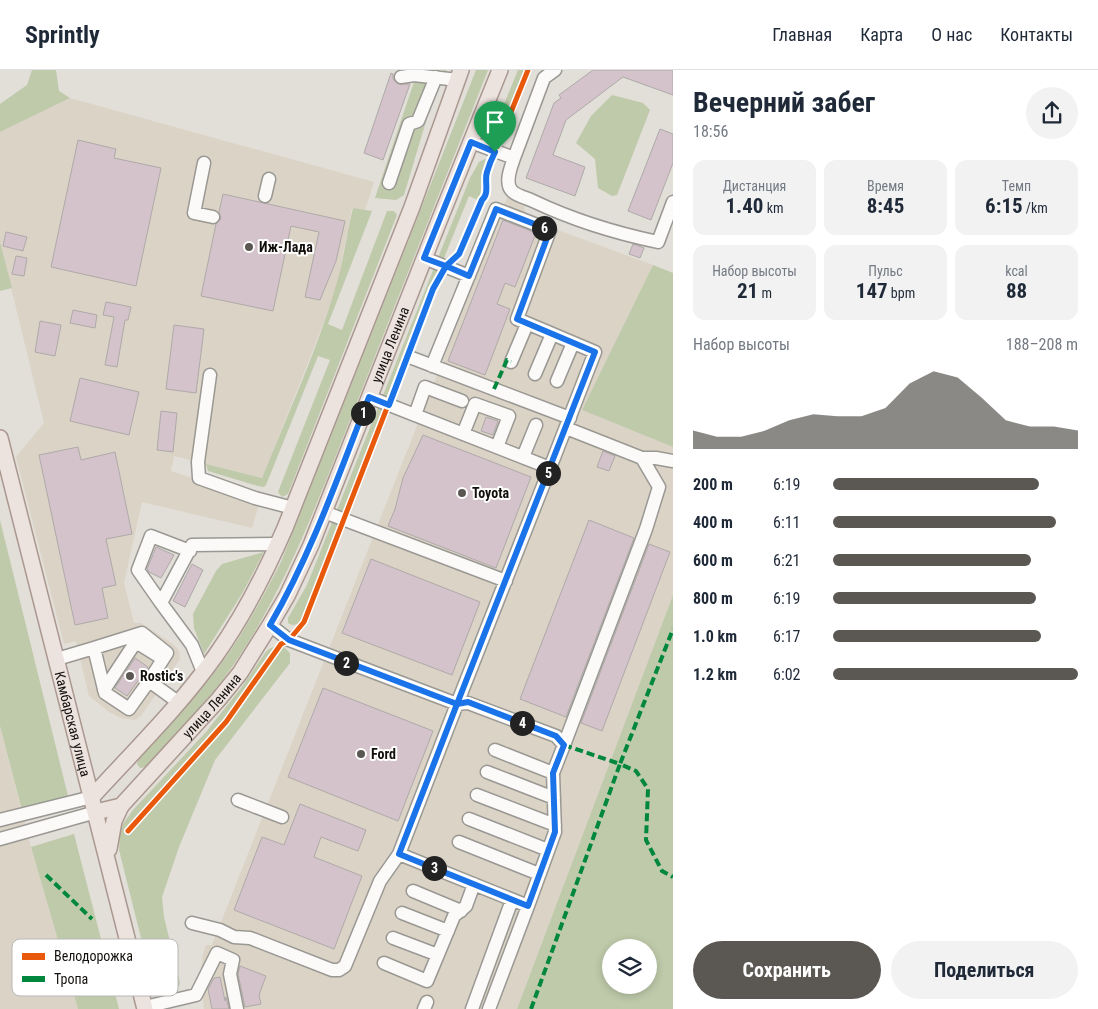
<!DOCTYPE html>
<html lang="ru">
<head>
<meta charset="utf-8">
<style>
	:root { --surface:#fff; --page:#f2f2f3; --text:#1f2937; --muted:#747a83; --line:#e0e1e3; --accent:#5b5853 }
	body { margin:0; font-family:"Roboto Condensed",sans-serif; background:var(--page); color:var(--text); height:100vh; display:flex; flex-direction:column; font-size:19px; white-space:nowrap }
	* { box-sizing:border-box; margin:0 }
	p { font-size:16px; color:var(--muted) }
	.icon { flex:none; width:28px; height:28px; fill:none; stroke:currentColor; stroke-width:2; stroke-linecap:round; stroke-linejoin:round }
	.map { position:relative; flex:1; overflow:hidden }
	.details { display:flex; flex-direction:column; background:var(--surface); width:425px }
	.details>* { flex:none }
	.fabs { position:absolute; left:602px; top:869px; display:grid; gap:10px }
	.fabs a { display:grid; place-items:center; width:55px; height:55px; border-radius:50%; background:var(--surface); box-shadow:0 2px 8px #0003; font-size:25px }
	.pin { position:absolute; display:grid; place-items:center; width:42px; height:42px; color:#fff; margin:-51px -21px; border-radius:50% 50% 50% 0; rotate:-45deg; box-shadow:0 0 5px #0007 }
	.pin .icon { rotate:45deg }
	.km { position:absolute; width:25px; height:25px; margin:-12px; border-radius:50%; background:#222; color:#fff; font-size:14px; line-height:25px; text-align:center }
	.round { display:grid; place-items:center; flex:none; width:52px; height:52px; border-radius:26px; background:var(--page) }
	.summary { display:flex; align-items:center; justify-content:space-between; height:85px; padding:0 20px }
	h1 { font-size:28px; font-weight:700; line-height:38px }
	.stats { display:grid; grid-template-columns:repeat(3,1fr); gap:8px; height:85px; padding:5px 20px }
	.stats div { display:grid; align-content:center; border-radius:12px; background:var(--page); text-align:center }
	.stats b { font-size:21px; font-weight:700 }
	.stats small { font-size:14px; font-weight:400 }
	.stats p { font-size:14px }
	.chart { height:140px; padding:10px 20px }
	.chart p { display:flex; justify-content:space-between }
	.chart svg { width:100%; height:90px; margin-top:5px; fill:var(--accent); opacity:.7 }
	.action { display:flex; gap:10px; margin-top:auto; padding:10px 20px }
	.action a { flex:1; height:58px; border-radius:30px; background:var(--accent); color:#fff; font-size:20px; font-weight:700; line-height:58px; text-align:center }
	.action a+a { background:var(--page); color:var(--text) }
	ul { padding:0 20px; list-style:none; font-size:16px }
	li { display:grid; grid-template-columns:80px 60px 1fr; align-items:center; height:38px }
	li i { height:12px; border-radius:6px; background:var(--accent) }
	header { display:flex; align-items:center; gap:30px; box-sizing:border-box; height:70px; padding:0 25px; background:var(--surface); border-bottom:1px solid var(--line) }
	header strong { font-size:24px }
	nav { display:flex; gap:28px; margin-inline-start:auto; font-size:18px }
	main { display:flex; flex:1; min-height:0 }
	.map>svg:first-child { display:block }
	.built { fill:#dbd3c6 }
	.green { fill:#bfcaaa; fill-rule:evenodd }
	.building { fill:#d4c3ca; stroke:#aeaaa9 }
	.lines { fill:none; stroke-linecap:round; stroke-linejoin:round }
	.minor-casing { stroke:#9a9893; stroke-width:15 }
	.major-casing { stroke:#aa9890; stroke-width:18 }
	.minor { stroke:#fbfaf9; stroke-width:12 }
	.major { stroke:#ece2de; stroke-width:15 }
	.quiet { stroke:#00873e; stroke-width:4; stroke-dasharray:8 4; stroke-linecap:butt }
	.cycleway-casing { stroke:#fff; stroke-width:8 }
	.cycleway { stroke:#e8590c; stroke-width:5 }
	.route-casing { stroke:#fff; stroke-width:10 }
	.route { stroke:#1a73e8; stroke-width:6 }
	.poi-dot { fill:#5b5853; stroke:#fff; stroke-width:2 }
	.labels { text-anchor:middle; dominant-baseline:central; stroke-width:4; stroke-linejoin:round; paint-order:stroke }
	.poi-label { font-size:14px; font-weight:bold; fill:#13100c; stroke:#fff; text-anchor:start }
	.street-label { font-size:14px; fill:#13100c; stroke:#fff }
	.key { fill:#fff; stroke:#b8b7b6; stroke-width:1 }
	.key-label { font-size:14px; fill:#13100c }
</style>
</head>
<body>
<header>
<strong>Sprintly</strong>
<nav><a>Главная</a><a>Карта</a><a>О нас</a><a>Контакты</a></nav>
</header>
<main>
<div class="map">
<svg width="673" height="939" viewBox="0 0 673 939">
	<rect width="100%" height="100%" fill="#e2ded8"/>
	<!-- built -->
	<path class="built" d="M 70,28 L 374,112 L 365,140 L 352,138 L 338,210 L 332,230 L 311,285 L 262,408 L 174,386 L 171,401 L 260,431 L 252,458 L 142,432 L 124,513 L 134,553 L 141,553 L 173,574 L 179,581 L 180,589 L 141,646 L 135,650 L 121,648 L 109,642 L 89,626 L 76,571 L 64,574 L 16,387 L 44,353 L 0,172 L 0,62 Z
		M 508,125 L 523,131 L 526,146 L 544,155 L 653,195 L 582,340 L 673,377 L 673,525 L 517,939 L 204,939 L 200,907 L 203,884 L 206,875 L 212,875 Z
		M 0,656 L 31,777 L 78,939 L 0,939 Z"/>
	<!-- green -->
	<path class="green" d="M 32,0 L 56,0 L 59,21 L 70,28 L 0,62 L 0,34 L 27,15 Z
		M 418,0 L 446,0 L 430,38 L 404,125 L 396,130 L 375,128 Z
		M 476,0 L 488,0 C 446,107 403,214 361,322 C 326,409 295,499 244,579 C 217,622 181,659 146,697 L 140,698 L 137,694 L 138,688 C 169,655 202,622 228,584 C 248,555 265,523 281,492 Z
		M 518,0 L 527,0 L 496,77 L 491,74 L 491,66 Z
		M 612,25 L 643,33 L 650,40 L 617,125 L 612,126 L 598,118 L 595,89 L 576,73 L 591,46 Z
		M 485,89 L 495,93 L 478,130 L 469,126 L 379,349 L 301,550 L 299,554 L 292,555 L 288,553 L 288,548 L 307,515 L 470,108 L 479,92 Z
		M 353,138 L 372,141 L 328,254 L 342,260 L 387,141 L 394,141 L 397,145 L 288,424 L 282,427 L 278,422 L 330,290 L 318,286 L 266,415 L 264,417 L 258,416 L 208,401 L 206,394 L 262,408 C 288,343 318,279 337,212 C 344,188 347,162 353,138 Z
		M 0,172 L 12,218 L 0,221 Z
		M 653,195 L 673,203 L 673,377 L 582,340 Z
		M 0,450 L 69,730 L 23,744 L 0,656 Z
		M 264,482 L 243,522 L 204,584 L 194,558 L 193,544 L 216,501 L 222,494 Z
		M 673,525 L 673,939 L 517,939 ZM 611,878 L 649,878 L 649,915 L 611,915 Z
		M 281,574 L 290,583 L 290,593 L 215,690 L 179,777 L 162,827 L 164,847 L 180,913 C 177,924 170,927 159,924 L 152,912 L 119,780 L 120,758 L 133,740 L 206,662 L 241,618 L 265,583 L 269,579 Z
		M 74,764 L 119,939 L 78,939 L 31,777 Z"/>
	<!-- building -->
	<path class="building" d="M 593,0 L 673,0 L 673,25 L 623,7 L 566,50 L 553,85 L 585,97 L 575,126 L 526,108 L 554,33 L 561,28 L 559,25 Z
		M 391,3 L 393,4 L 393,9 L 398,14 L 410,14 L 383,90 L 364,83 Z
		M 660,59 L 673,64 L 673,93 L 651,150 L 628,141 Z
		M 78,70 L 116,79 L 114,88 L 161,98 L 136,216 L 51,197 Z
		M 223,124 L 345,151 L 336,191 L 320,230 L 305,227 L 319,162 L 291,156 L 273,241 L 201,226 L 216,154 L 221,149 L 219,142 Z
		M 503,150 L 536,163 L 515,217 L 505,213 L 497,234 L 510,239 L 485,305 L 448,291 Z
		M 6,162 L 27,167 L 23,181 L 3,176 Z
		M 633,174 L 644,178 L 640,188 L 629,184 Z
		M 16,186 L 27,188 L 24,206 L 12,204 Z
		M 106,232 L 131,237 L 128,250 L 125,250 L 117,297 L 105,295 L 114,247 L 103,245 Z
		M 73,240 L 97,245 L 95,258 L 70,253 Z
		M 40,251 L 61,255 L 55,286 L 35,282 Z
		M 174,255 L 204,259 L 196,323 L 166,319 Z
		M 80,308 L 139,322 L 129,365 L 70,351 Z
		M 161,341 L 177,343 L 173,382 L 157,380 Z
		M 486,347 L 498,351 L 493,365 L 481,361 Z
		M 423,365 L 531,407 L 496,498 L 388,456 L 395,439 L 403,408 Z
		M 78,377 L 81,390 L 115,382 L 132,464 L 106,469 L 116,515 L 102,518 L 108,548 L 75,555 L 39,385 Z
		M 603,381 L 615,386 L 609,401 L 597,397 Z
		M 589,450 L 634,468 L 566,647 L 520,629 Z
		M 649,474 L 670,482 L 602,661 L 581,653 Z
		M 156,477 L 174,485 L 161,508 L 149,502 L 147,499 Z
		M 371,489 L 480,532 L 452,605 L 342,563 Z
		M 192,494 L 203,500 L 185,537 L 173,531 Z
		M 135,588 L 148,597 L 127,626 L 115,618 Z
		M 323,618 L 433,661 L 398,751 L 288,707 Z
		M 300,734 L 366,760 L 358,781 L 321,767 L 314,787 L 362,806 L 334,879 L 234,840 L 262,767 L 284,775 Z
		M 240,896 L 266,906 L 259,925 L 261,934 L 245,937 L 238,904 Z
		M 220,907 L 225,931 L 226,927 L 229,939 L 212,939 L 208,919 L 214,908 Z"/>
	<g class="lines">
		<defs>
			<path id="minor" d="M 401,7 L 414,5 L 458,10
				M 471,72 L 514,88 C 511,97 504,113 512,121 C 517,126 527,128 533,131 C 573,150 615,163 658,172 L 673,132
				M 514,88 L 544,8 L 555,0
				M 204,93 L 194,143 L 213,147
				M 389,113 L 409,54 L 418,51 L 436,7
				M 265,126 L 269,109
				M 424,188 L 469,206
				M 412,288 L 570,348
				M 511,292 L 527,254
				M 432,296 L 496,139 L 550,160 L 517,249 L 595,282 L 550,398
				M 535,304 L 552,264
				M 210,305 L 198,392 L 199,408 L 255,428 L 293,438
				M 557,311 L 573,273
				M 369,327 L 550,398 L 457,634 L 468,633 L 556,666 L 564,675 L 646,459 L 659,417 L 642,388 L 566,358
				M 415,345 L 425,317 L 462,331
				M 463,364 L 475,334 L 509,346 L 497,377
				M 523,387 L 536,355
				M 642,388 L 656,388 L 673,391
				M 324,442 L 506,511
				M 161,533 L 138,500 L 151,466 L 190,481
				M 57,589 L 94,578
				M 203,602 L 192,575 L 161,533 L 192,475 L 278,474
				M 149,611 L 129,639 L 105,623 L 94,578 L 142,563 L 167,583 L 149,611 L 178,632
				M 104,620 L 133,576 L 139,574 L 163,589
				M 495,680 L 553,703
				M 487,702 L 554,728
				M 477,725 L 555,755
				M 238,730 L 282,747
				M 469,749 L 548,780
				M 0,750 L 92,727
				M 0,769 L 96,742
				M 459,772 L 539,804
				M 399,784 L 528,836 L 555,762 L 553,703 L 564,675
				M 413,821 L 461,841
				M 402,843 L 448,861
				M 192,853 L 220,860 L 234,867 L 250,868 L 332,900 L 339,900 L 345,896 L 380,811 L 399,784 L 457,634 L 289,570 L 270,555
				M 393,868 L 438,885
				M 384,893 L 427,911 L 454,846 L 466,836 L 474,814
				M 145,937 L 196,925 L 217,883 L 233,890 L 230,904 L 237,939
				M 424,939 L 427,932
				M 472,939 L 512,830
				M 489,939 L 528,836"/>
			<g id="major">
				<path id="s1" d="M 0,368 L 145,939"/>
				<path d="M 92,727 C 134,681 180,636 216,585 C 244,545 266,502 285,458 L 412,137 L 461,0"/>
				<path id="s2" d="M 96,742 L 121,736 L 218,630 L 240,603 L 270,555 L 287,526 L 311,475 L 437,156 L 500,0"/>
				<path d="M 109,779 L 114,751 L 121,736"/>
			</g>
		</defs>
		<!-- minor casing -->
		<use href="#minor" class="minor-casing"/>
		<!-- major casing -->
		<use href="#major" class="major-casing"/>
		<!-- minor -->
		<use href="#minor" class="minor"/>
		<!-- major -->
		<use href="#major" class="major"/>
		<!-- quiet -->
		<path class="quiet" d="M 494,319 L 507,290 L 511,292
			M 564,675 L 620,694 L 673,559
			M 46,805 L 92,849
			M 531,939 L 620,694 L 636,701 L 648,719 L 646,770 L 662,801 L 673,807"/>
		<defs>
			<path id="cycleway" d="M 128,761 L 226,652 L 281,574 L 289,570 L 304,552 L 433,219 L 446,196 L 459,184 L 482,130 L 485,128 L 486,104 L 528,0"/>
		</defs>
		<!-- cycleway casing -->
		<use href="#cycleway" class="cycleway-casing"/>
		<!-- cycleway -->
		<use href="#cycleway" class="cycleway"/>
	</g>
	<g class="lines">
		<defs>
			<path id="route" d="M 495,82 C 492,88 489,95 487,102 C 484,111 490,123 482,130 L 459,184 L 446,196 L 433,219 L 389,335 L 369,327 C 339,404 312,483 270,555 L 289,570 L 457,634 L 399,784 L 528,836 L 555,762 L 553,703 L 564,675 L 556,666 L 468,632 L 457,634 L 595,282 L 517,249 L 550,160 L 496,139 L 469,206 C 454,199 439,193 424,188 L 471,72 L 495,82"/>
		</defs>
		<!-- route casing -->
		<use href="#route" class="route-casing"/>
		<!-- route -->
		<use href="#route" class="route"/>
	</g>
	<!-- markers -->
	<g class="poi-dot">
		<circle cx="249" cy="177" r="5"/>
		<circle cx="462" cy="423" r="5"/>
		<circle cx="130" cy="606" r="5"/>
		<circle cx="361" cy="684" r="5"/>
	</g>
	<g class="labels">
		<!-- poi labels -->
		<g class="poi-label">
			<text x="259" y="177">Иж-Лада</text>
			<text x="472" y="423">Toyota</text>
			<text x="140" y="606">Rostic's</text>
			<text x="371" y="684">Ford</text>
		</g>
		<!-- street labels -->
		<g class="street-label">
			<text stroke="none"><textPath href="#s2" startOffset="566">улица Ленина</textPath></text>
			<text stroke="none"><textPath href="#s2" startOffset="161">улица Ленина</textPath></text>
			<text stroke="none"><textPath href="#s1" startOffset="295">Камбарская улица</textPath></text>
		</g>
	</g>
	<!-- legend -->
	<rect x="12" y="869" width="166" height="57" rx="8" class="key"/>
	<rect x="22" y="883" width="23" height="7" fill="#e8590c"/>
	<rect x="22" y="906" width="23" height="6" fill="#00873e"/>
	<g class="key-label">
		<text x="54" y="891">Велодорожка</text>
		<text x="54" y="914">Тропа</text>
	</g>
</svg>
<div class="fabs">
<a><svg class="icon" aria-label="layers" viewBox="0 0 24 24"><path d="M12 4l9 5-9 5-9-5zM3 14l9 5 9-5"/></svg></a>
</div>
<div class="pin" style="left:495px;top:82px;background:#1e9e55"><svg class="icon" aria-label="arrive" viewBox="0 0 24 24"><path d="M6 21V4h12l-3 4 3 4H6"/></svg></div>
<b class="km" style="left:363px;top:343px">1</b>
<b class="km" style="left:346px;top:593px">2</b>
<b class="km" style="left:434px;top:798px">3</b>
<b class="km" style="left:522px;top:653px">4</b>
<b class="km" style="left:548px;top:403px">5</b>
<b class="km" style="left:544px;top:158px">6</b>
</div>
<section class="details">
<div class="summary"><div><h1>Вечерний забег</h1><p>18:56</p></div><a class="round"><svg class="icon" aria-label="share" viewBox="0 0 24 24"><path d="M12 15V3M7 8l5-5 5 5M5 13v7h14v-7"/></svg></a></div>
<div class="stats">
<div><p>Дистанция</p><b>1.40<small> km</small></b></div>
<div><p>Время</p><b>8:45</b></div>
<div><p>Темп</p><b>6:15<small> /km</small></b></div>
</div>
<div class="stats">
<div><p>Набор высоты</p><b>21<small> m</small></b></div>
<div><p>Пульс</p><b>147<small> bpm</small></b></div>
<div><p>kcal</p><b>88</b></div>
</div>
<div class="chart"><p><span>Набор высоты</span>188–208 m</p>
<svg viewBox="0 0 160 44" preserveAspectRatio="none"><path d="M0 44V35L10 38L20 38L30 35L40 30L50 27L60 28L70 28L80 24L90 12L100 6L110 9L120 19L130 30L140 33L150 33L160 35V44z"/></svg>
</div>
<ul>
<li><b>200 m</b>6:19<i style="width:84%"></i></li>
<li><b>400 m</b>6:11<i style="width:91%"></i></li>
<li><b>600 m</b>6:21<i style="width:81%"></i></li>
<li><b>800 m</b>6:19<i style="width:83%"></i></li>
<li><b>1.0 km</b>6:17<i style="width:85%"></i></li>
<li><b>1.2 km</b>6:02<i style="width:100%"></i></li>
</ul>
<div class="action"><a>Сохранить</a><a>Поделиться</a></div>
</section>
</main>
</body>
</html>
